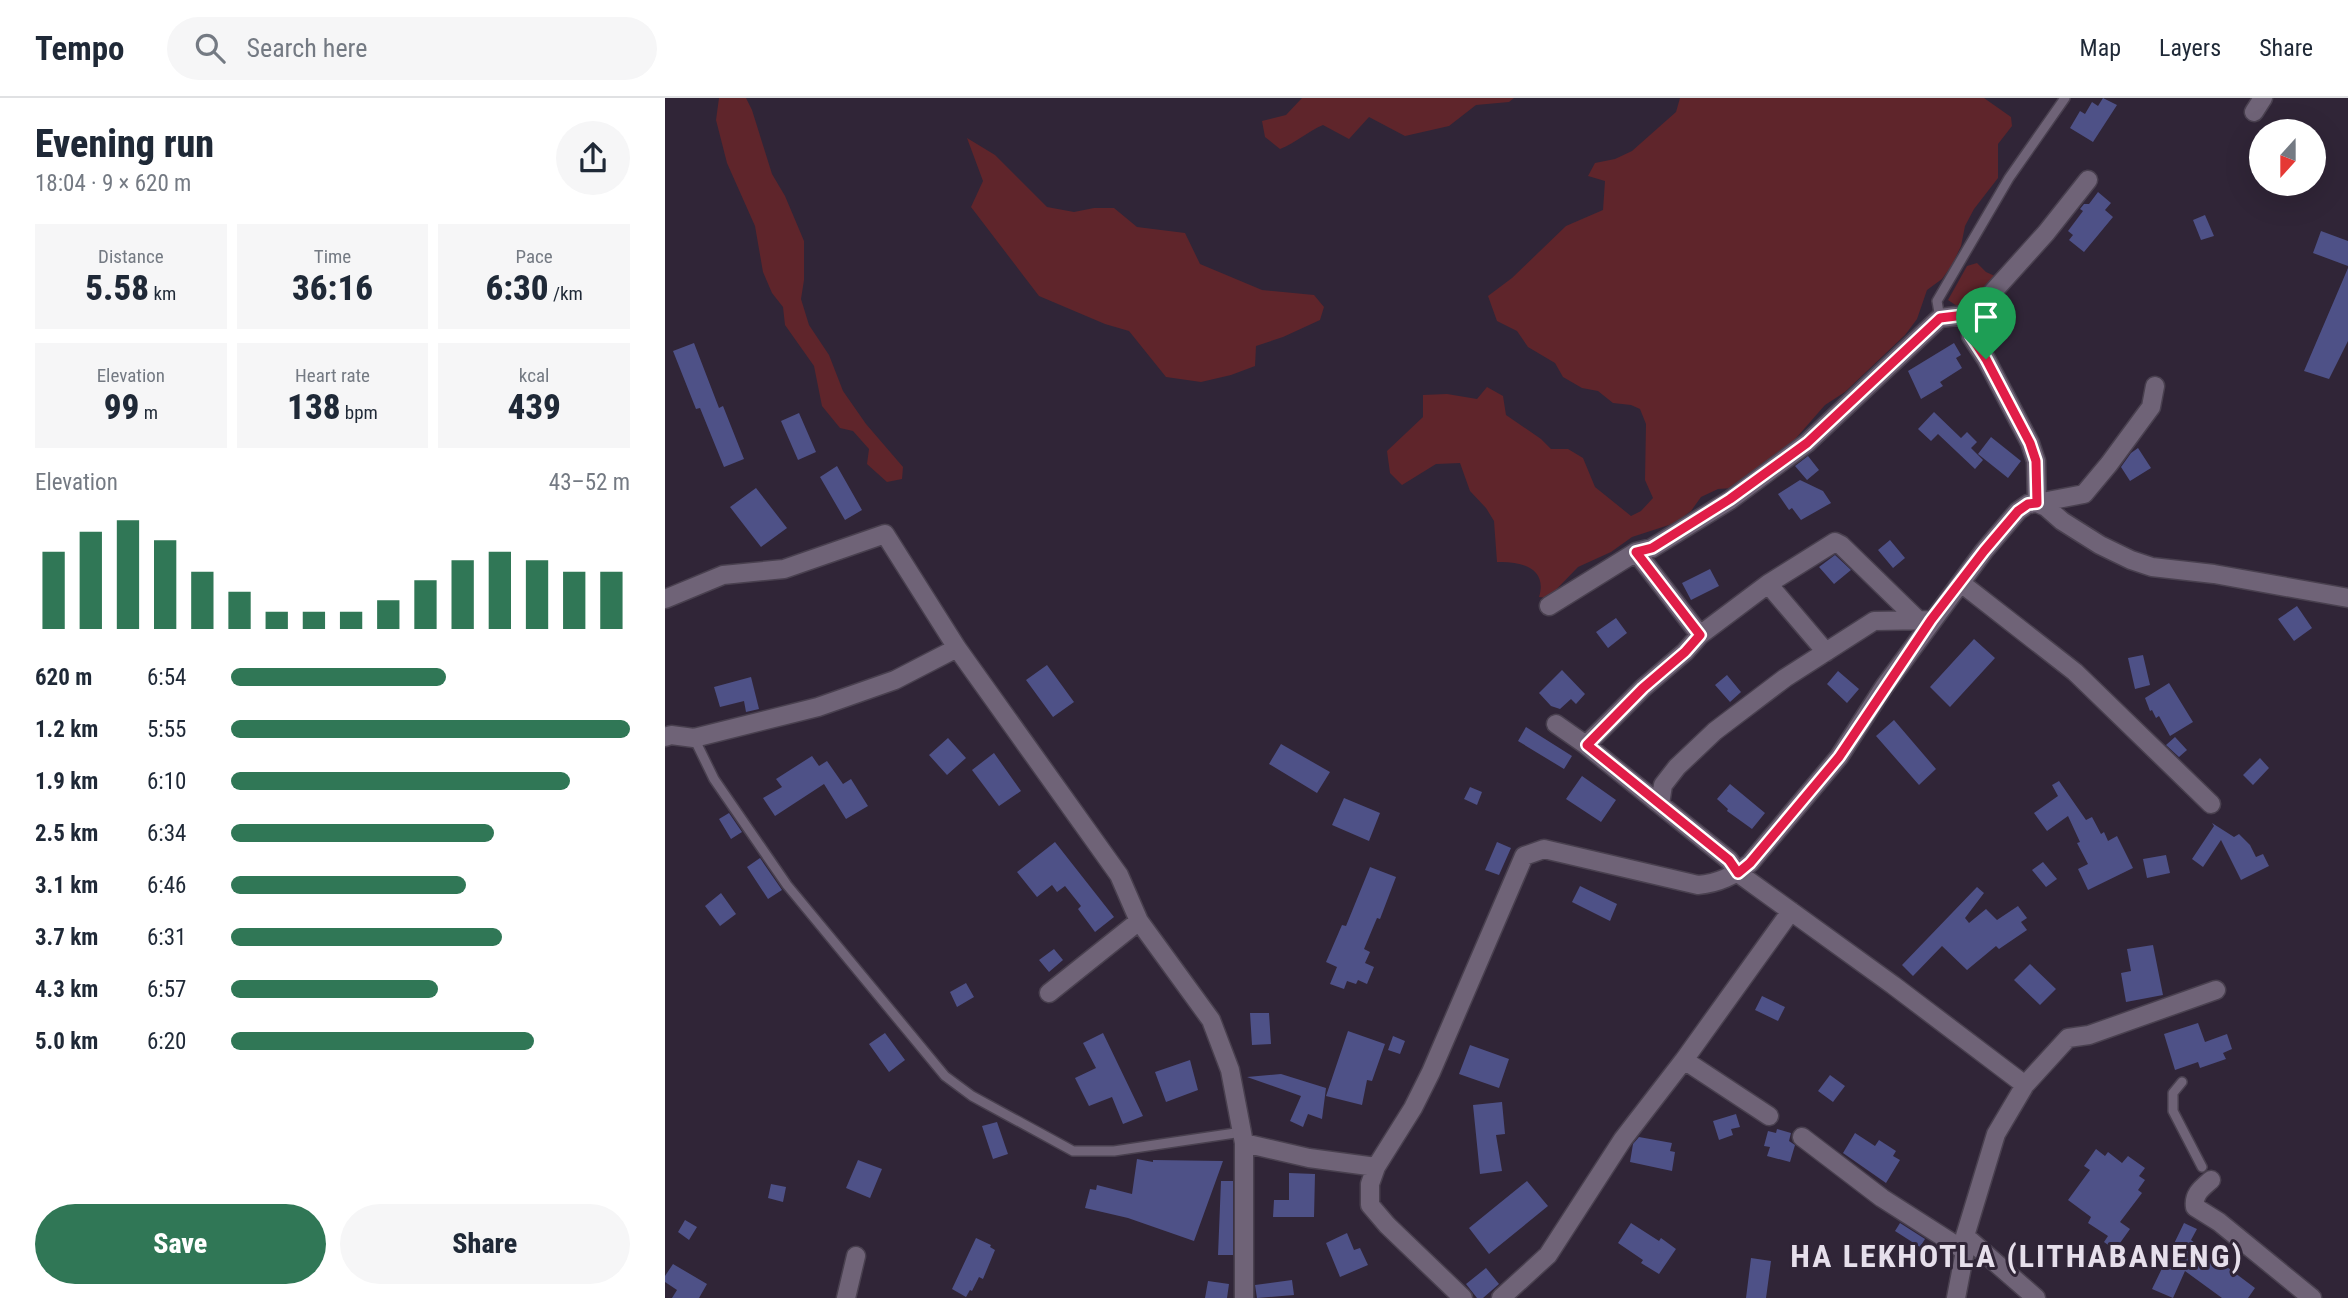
<!DOCTYPE html>
<html lang="en">
<head>
<meta charset="utf-8">
<style>
	:root { --surface:#fff; --page:#f6f6f7; --text:#1f2937; --muted:#747a83; --line:#e0e1e3; --accent:#307756 }
	body { margin:0; font-family:"Roboto Condensed",sans-serif; background:var(--page); color:var(--text); height:100vh; display:flex; flex-direction:column; font-size:26px; white-space:nowrap }
	* { box-sizing:border-box; margin:0 }
	p { font-size:23px; color:var(--muted) }
	.icon { flex:none; width:38px; height:38px; fill:none; stroke:currentColor; stroke-width:2; stroke-linecap:round; stroke-linejoin:round }
	.map { position:relative; flex:1; overflow:hidden }
	.side { display:flex; flex-direction:column; background:var(--surface); width:665px }
	.side>* { flex:none }
	.needle { width:46px; rotate:201deg }
	.tools { position:absolute; left:1584px; top:21px; display:grid; gap:14px }
	.tools a { display:grid; place-items:center; width:77px; height:77px; border-radius:50%; background:var(--surface); box-shadow:0 7px 28px #0002; font-size:35px }
	.pin { position:absolute; display:grid; place-items:center; width:60px; height:60px; color:#fff; margin:-72px -30px; border-radius:50% 50% 50% 0; rotate:-45deg; box-shadow:0 0 7px #0007 }
	.pin .icon { rotate:45deg }
	.round { display:grid; place-items:center; flex:none; width:74px; height:74px; border-radius:37px; background:var(--page) }
	.headline { display:flex; align-items:center; justify-content:space-between; height:119px; padding:0 35px }
	h1 { font-size:38px; font-weight:800; line-height:52px }
	.metrics { display:grid; grid-template-columns:repeat(3,1fr); gap:10px; height:119px; padding:7px 35px }
	.metrics div { display:grid; align-content:center; border-radius:0px; background:var(--page); text-align:center }
	.metrics b { font-size:35px; font-weight:800 }
	.metrics small { font-size:19px; font-weight:400 }
	.metrics p { font-size:19px }
	.chart { height:196px; padding:14px 35px }
	.chart p { display:flex; justify-content:space-between }
	.chart svg { width:100%; height:126px; margin-top:7px; stroke:var(--accent); stroke-width:6 }
	.cta { display:flex; gap:14px; margin-top:auto; padding:14px 35px }
	.cta a { flex:1; height:80px; border-radius:42px; background:var(--accent); color:#fff; font-size:28px; font-weight:800; line-height:80px; text-align:center }
	.cta a+a { background:var(--page); color:var(--text) }
	ul { padding:0 35px; list-style:none; font-size:23px }
	li { display:grid; grid-template-columns:112px 84px 1fr; align-items:center; height:52px }
	li i { height:18px; border-radius:9px; background:var(--accent) }
	header { display:flex; align-items:center; gap:42px; box-sizing:border-box; height:98px; padding:0 35px; background:var(--surface); border-bottom:2px solid var(--line) }
	header strong { font-size:33px }
	nav { display:flex; gap:38px; margin-inline-start:auto; font-size:24px }
	.search { width:490px; height:63px; background:var(--page); display:flex; align-items:center; gap:18px; box-sizing:border-box; padding:0 24px; border-radius:38px; color:var(--muted); font-size:26px }
	main { display:flex; flex:1; min-height:0 }
	.map>svg:first-child { display:block }
	.green { fill:#5f252b }
	.building { fill:#4e5187 }
	.lines { fill:none; stroke-linecap:round; stroke-linejoin:round }
	.service-casing { stroke:#49404f; stroke-width:12 }
	.minor-casing { stroke:#49404f; stroke-width:21 }
	.service { stroke:#6f6377; stroke-width:9 }
	.minor { stroke:#6f6377; stroke-width:18 }
	.route-casing { stroke:#fff; stroke-width:14 }
	.route { stroke:#e11d48; stroke-width:9 }
	.labels { text-anchor:middle; dominant-baseline:central; stroke-width:6; stroke-linejoin:round; paint-order:stroke }
	.district-label { font-size:32px; font-weight:bold; letter-spacing:2px; fill:#e6dfeb; stroke:#302537 }
</style>
</head>
<body>
<header>
<strong>Tempo</strong>
<div class="search"><svg class="icon" aria-label="search" viewBox="0 0 24 24"><circle cx="10" cy="10" r="6"/><path d="M15 15l6 6"/></svg>Search here</div>
<nav><a>Map</a><a>Layers</a><a>Share</a></nav>
</header>
<main>
<section class="side">
<div class="headline"><div><h1>Evening run</h1><p>18:04 · 9 × 620 m</p></div><a class="round"><svg class="icon" aria-label="share" viewBox="0 0 24 24"><path d="M12 15V3M7 8l5-5 5 5M5 13v7h14v-7"/></svg></a></div>
<div class="metrics">
<div><p>Distance</p><b>5.58<small> km</small></b></div>
<div><p>Time</p><b>36:16</b></div>
<div><p>Pace</p><b>6:30<small> /km</small></b></div>
</div>
<div class="metrics">
<div><p>Elevation</p><b>99<small> m</small></b></div>
<div><p>Heart rate</p><b>138<small> bpm</small></b></div>
<div><p>kcal</p><b>439</b></div>
</div>
<div class="chart"><p><span>Elevation</span>43–52 m</p>
<svg viewBox="0 0 160 44" preserveAspectRatio="none"><path d="M5 44V17M15 44V10M25 44V6M35 44V13M45 44V24M55 44V31M65 44V38M75 44V38M85 44V38M95 44V34M105 44V27M115 44V20M125 44V17M135 44V20M145 44V24M155 44V24"/></svg>
</div>
<ul>
<li><b>620 m</b>6:54<i style="width:54%"></i></li>
<li><b>1.2 km</b>5:55<i style="width:100%"></i></li>
<li><b>1.9 km</b>6:10<i style="width:85%"></i></li>
<li><b>2.5 km</b>6:34<i style="width:66%"></i></li>
<li><b>3.1 km</b>6:46<i style="width:59%"></i></li>
<li><b>3.7 km</b>6:31<i style="width:68%"></i></li>
<li><b>4.3 km</b>6:57<i style="width:52%"></i></li>
<li><b>5.0 km</b>6:20<i style="width:76%"></i></li>
</ul>
<div class="cta"><a>Save</a><a>Share</a></div>
</section>
<div class="map">
<svg width="1683" height="1200" viewBox="0 0 1683 1200">
	<rect width="100%" height="100%" fill="#302537"/>
	<!-- green -->
	<path class="green" d="M 54,0 L 81,0 L 87,12 L 107,76 L 120,98 L 139,143 L 139,182 L 136,201 L 144,227 L 164,257 L 178,293 L 201,326 L 238,369 L 237,381 L 222,384 L 202,366 L 204,351 L 188,333 L 175,330 L 157,308 L 149,268 L 120,227 L 118,209 L 107,195 L 98,174 L 90,128 L 62,65 L 51,22 Z
		M 637,0 L 849,0 L 844,4 L 811,7 L 784,28 L 740,38 L 704,19 L 684,41 L 658,27 C 643,33 631,45 615,51 L 600,39 L 597,23 L 621,17 Z
		M 1015,0 L 1319,0 L 1346,19 L 1347,28 L 1333,46 L 1333,80 L 1309,111 L 1300,128 L 1296,148 L 1287,167 L 1277,181 L 1262,192 L 1252,221 L 1240,237 L 1180,294 L 1160,307 L 1118,355 L 1068,390 L 1053,391 L 1036,399 L 1026,413 L 1010,425 L 967,439 L 946,454 L 913,469 L 883,500 L 874,499 C 883,470 856,463 832,464 L 829,423 L 821,410 L 805,393 L 795,365 L 771,366 L 737,387 L 725,375 L 722,353 L 758,319 L 758,297 L 782,296 L 812,301 L 822,289 L 838,298 L 841,317 L 876,341 L 886,351 L 903,351 L 918,360 L 930,389 L 966,418 L 976,413 L 988,400 L 980,382 L 981,326 L 975,311 L 966,307 L 948,305 L 933,293 L 917,290 L 898,279 L 890,265 L 863,249 L 852,233 L 832,223 L 823,198 L 847,180 L 901,128 L 938,112 L 940,83 L 923,78 L 930,65 L 950,61 L 967,53 L 1011,14 Z
		M 302,40 L 330,57 L 382,109 L 409,114 L 429,110 L 449,110 L 472,129 L 520,135 L 535,166 L 597,192 L 649,197 L 659,209 L 655,222 L 618,239 L 591,248 L 590,268 L 566,277 L 536,284 L 501,279 L 464,233 L 440,226 L 374,198 L 306,109 L 318,83 Z
		M 1312,165 L 1321,174 L 1332,179 L 1301,212 L 1292,208 L 1283,202 L 1302,168 Z"/>
	<!-- building -->
	<path class="building" d="M 1438,0 L 1452,7 L 1428,44 L 1405,30 L 1415,13 L 1420,16 L 1427,4 L 1433,8 Z
		M 1433,94 L 1446,105 L 1440,112 L 1448,119 L 1419,154 L 1404,142 L 1408,137 L 1403,133 L 1418,113 L 1415,111 L 1419,106 L 1424,106 Z
		M 1540,117 L 1549,138 L 1536,142 L 1528,122 Z
		M 1656,133 L 1683,143 L 1683,168 L 1648,155 Z
		M 1683,170 L 1683,243 L 1664,281 L 1639,273 Z
		M 29,245 L 54,310 L 58,308 L 79,361 L 59,369 L 35,310 L 31,311 L 8,253 Z
		M 1289,245 L 1296,257 L 1291,260 L 1297,270 L 1275,284 L 1278,288 L 1256,301 L 1243,273 Z
		M 1269,314 L 1296,340 L 1302,334 L 1312,344 L 1306,350 L 1318,362 L 1310,371 L 1273,336 L 1266,343 L 1253,331 Z
		M 134,315 L 151,354 L 133,362 L 116,323 Z
		M 1326,339 L 1356,363 L 1343,380 L 1313,356 Z
		M 1473,350 L 1486,370 L 1465,383 L 1456,369 L 1466,355 Z
		M 1143,358 L 1154,372 L 1142,382 L 1130,368 Z
		M 172,368 L 197,412 L 180,422 L 155,379 Z
		M 1135,382 L 1158,393 L 1166,405 L 1136,422 L 1127,410 L 1124,412 L 1113,396 Z
		M 91,390 L 122,430 L 96,449 L 65,409 Z
		M 1225,442 L 1240,460 L 1228,470 L 1213,452 Z
		M 1170,457 L 1186,472 L 1169,486 L 1154,469 Z
		M 1045,471 L 1054,488 L 1026,502 L 1017,485 Z
		M 1632,508 L 1647,530 L 1629,543 L 1613,521 Z
		M 951,520 L 962,535 L 943,550 L 931,534 Z
		M 1309,541 L 1330,560 L 1285,609 L 1265,589 Z
		M 1478,557 L 1485,587 L 1470,591 L 1463,560 Z
		M 382,567 L 409,604 L 388,619 L 361,582 Z
		M 897,572 L 920,596 L 911,606 L 906,601 L 895,611 L 886,608 L 874,595 Z
		M 1173,573 L 1194,591 L 1182,605 L 1162,586 Z
		M 1062,577 L 1076,594 L 1065,604 L 1050,587 Z
		M 86,579 L 94,611 L 81,614 L 79,603 L 55,609 L 49,589 Z
		M 1504,585 L 1528,624 L 1505,638 L 1494,618 L 1491,620 L 1487,612 L 1485,613 L 1480,600 Z
		M 1229,622 L 1271,671 L 1254,687 L 1211,638 Z
		M 861,629 L 907,658 L 899,671 L 853,643 Z
		M 1510,639 L 1522,652 L 1514,659 L 1501,647 Z
		M 283,640 L 301,660 L 282,677 L 264,657 Z
		M 616,646 L 665,674 L 652,695 L 604,666 Z
		M 329,655 L 356,693 L 334,708 L 307,672 Z
		M 147,658 L 154,668 L 162,663 L 178,686 L 186,681 L 203,708 L 181,721 L 159,686 L 110,718 L 98,700 L 117,689 L 111,681 Z
		M 1595,660 L 1604,670 L 1588,687 L 1578,677 Z
		M 917,678 L 951,702 L 936,724 L 901,701 Z
		M 1394,683 L 1421,722 L 1427,719 L 1436,736 L 1439,734 L 1443,743 L 1452,738 L 1468,770 L 1423,792 L 1413,771 L 1423,766 L 1412,745 L 1415,744 L 1403,718 L 1382,733 L 1369,715 L 1393,698 L 1387,687 Z
		M 1065,686 L 1100,715 L 1087,731 L 1062,713 L 1063,711 L 1052,701 Z
		M 805,689 L 817,694 L 812,707 L 799,701 Z
		M 679,700 L 715,715 L 704,743 L 667,727 Z
		M 64,715 L 77,734 L 66,741 L 54,721 Z
		M 1547,725 L 1569,739 L 1574,736 L 1585,747 L 1591,759 L 1598,756 L 1604,768 L 1576,782 L 1556,742 L 1538,769 L 1527,761 L 1549,728 Z
		M 390,744 L 449,819 L 430,834 L 413,811 L 416,808 L 400,788 L 392,794 L 387,787 L 372,799 L 352,774 Z
		M 832,744 L 846,750 L 834,777 L 820,772 Z
		M 1501,757 L 1505,775 L 1482,780 L 1478,761 Z
		M 95,760 L 117,792 L 103,801 L 82,769 Z
		M 1378,764 L 1392,781 L 1381,789 L 1367,772 Z
		M 705,769 L 731,779 L 715,821 L 712,820 L 699,851 L 705,854 L 700,865 L 709,869 L 702,886 L 693,882 L 691,886 L 682,883 L 679,891 L 665,886 L 672,869 L 661,864 L 677,827 L 681,828 Z
		M 915,788 L 952,806 L 945,823 L 907,804 Z
		M 1312,789 L 1319,795 L 1300,820 L 1304,825 L 1321,811 L 1332,822 L 1353,808 L 1362,820 L 1356,824 L 1362,832 L 1334,851 L 1331,848 L 1302,872 L 1277,848 L 1248,878 L 1237,867 Z
		M 56,795 L 71,816 L 55,828 L 40,808 Z
		M 1488,847 L 1498,897 L 1461,904 L 1456,875 L 1466,873 L 1462,851 Z
		M 389,851 L 398,862 L 384,874 L 374,862 Z
		M 1365,866 L 1391,891 L 1375,907 L 1349,882 Z
		M 301,885 L 309,899 L 292,909 L 285,894 Z
		M 1097,898 L 1120,909 L 1113,923 L 1090,912 Z
		M 585,915 L 604,915 L 606,946 L 587,947 Z
		M 1533,925 L 1540,944 L 1562,936 L 1567,951 L 1558,955 L 1561,961 L 1535,970 L 1533,964 L 1510,972 L 1499,936 Z
		M 683,933 L 720,946 L 707,983 L 702,982 L 697,1007 L 661,998 Z
		M 220,935 L 240,962 L 224,974 L 204,946 Z
		M 438,935 L 478,1018 L 458,1026 L 447,999 L 424,1008 L 410,980 L 431,970 L 418,945 Z
		M 728,938 L 740,943 L 735,956 L 723,952 Z
		M 805,947 L 844,961 L 834,990 L 794,976 Z
		M 525,962 L 533,992 L 501,1004 L 490,974 Z
		M 616,976 L 661,990 L 657,1021 L 643,1016 L 638,1029 L 625,1023 L 636,998 L 582,979 Z
		M 1165,977 L 1180,988 L 1168,1004 L 1153,993 Z
		M 837,1004 L 840,1036 L 831,1037 L 837,1073 L 815,1076 L 808,1007 Z
		M 1071,1016 L 1075,1029 L 1066,1031 L 1068,1037 L 1054,1042 L 1048,1023 Z
		M 332,1024 L 343,1056 L 328,1061 L 317,1028 Z
		M 1112,1031 L 1126,1035 L 1124,1043 L 1130,1047 L 1125,1064 L 1102,1058 L 1105,1049 L 1099,1048 L 1103,1033 L 1111,1035 Z
		M 1190,1035 L 1210,1048 L 1214,1042 L 1231,1053 L 1228,1058 L 1235,1062 L 1221,1085 L 1178,1055 Z
		M 974,1039 L 1007,1045 L 1005,1053 L 1010,1054 L 1007,1073 L 965,1064 L 968,1046 Z
		M 1431,1051 L 1440,1058 L 1443,1054 L 1457,1065 L 1463,1058 L 1480,1070 L 1474,1078 L 1480,1082 L 1473,1092 L 1477,1095 L 1455,1124 L 1465,1131 L 1450,1152 L 1439,1144 L 1443,1138 L 1423,1125 L 1426,1119 L 1403,1102 L 1425,1072 L 1419,1068 Z
		M 472,1061 L 488,1064 L 488,1062 L 558,1063 L 529,1143 L 463,1120 L 420,1110 L 425,1091 L 431,1092 L 432,1087 L 467,1096 Z
		M 193,1062 L 217,1071 L 205,1100 L 181,1090 Z
		M 624,1075 L 650,1076 L 649,1119 L 608,1119 L 609,1102 L 624,1102 Z
		M 556,1083 L 568,1083 L 568,1157 L 553,1157 Z
		M 862,1083 L 883,1108 L 824,1156 L 804,1130 Z
		M 106,1086 L 121,1089 L 118,1104 L 103,1100 Z
		M 20,1122 L 32,1129 L 24,1142 L 13,1134 Z
		M 966,1125 L 994,1143 L 996,1140 L 1011,1151 L 994,1176 L 976,1165 L 978,1162 L 953,1145 Z
		M 1235,1125 L 1260,1141 L 1255,1149 L 1230,1133 Z
		M 1519,1125 L 1532,1131 L 1526,1142 L 1590,1190 L 1583,1200 L 1557,1200 L 1520,1173 L 1508,1200 L 1487,1191 Z
		M 682,1135 L 689,1152 L 695,1150 L 703,1167 L 675,1179 L 661,1145 Z
		M 311,1140 L 326,1147 L 325,1149 L 330,1152 L 318,1181 L 314,1179 L 307,1193 L 305,1192 L 301,1199 L 287,1191 Z
		M 1086,1160 L 1106,1163 L 1101,1200 L 1081,1200 Z
		M 8,1166 L 42,1186 L 34,1200 L 7,1200 L 12,1192 L 0,1184 L 0,1178 Z
		M 821,1170 L 834,1186 L 818,1200 L 812,1200 L 801,1186 Z
		M 627,1182 L 629,1197 L 592,1200 L 590,1187 Z
		M 543,1183 L 564,1186 L 562,1200 L 540,1200 Z"/>
	<g class="lines">
		<defs>
			<path id="service" d="M 1275,220 L 1272,203 L 1344,80 L 1400,0
				M 29,640 L 49,681 L 122,787 L 280,978 L 307,998 L 408,1053 L 449,1053 L 577,1034
				M 1517,984 L 1508,995 L 1508,1013 L 1537,1069"/>
			<path id="minor" d="M 1589,14 L 1598,0
				M 1423,82 L 1381,135 L 1308,216 L 1306,238 L 1321,261 L 1365,345 L 1371,363 L 1372,405 L 1419,396 L 1444,366 L 1486,309 L 1490,288
				M 1296,485 L 1410,574 L 1546,706
				M 1103,486 L 1170,444 L 1176,447 L 1253,522
				M 0,501 L 58,477 L 119,471 L 220,436 L 292,550 L 454,777 L 474,823 L 546,922 L 565,972 L 579,1045 L 579,1200
				M 884,508 L 971,454 L 987,450 L 1065,402 L 1142,345 L 1275,220 L 1308,216
				M 1035,537 L 1103,486 L 1161,554
				M 891,626 L 921,647 L 1064,762 L 1073,775 L 1228,887 L 1360,987 L 1331,1036 L 1300,1138
				M 0,639 L 6,637 L 29,640 L 153,609 L 230,582 L 292,550
				M 921,647 L 978,590 L 1020,554 L 1035,537 L 971,454
				M 995,706 L 998,687 L 1012,669 L 1050,633 L 1120,580 L 1209,523 L 1266,522
				M 384,895 L 474,823
				M 1019,962 L 1104,1018
				M 1360,987 L 1403,940 L 1424,937 L 1551,892
				M 1137,1039 L 1217,1100 L 1300,1153
				M 579,1045 L 644,1060 L 711,1069
				M 1546,1082 C 1537,1090 1528,1096 1530,1109 L 1554,1124 L 1647,1200
				M 181,1200 L 191,1158
				M 798,1200 L 722,1127 L 705,1107 L 705,1086 L 711,1069 L 748,1010 L 766,974 L 859,758 L 879,751 L 1033,787 C 1054,785 1068,778 1085,765 L 1174,659 L 1219,589 L 1319,453 L 1353,413 L 1363,406 L 1372,405 L 1381,409 L 1397,423 L 1435,447 L 1466,462 L 1487,469 L 1549,476 L 1683,500
				M 836,1200 L 883,1157 L 958,1041 L 1019,962 L 1126,813
				M 1291,1200 L 1300,1153 L 1300,1138 L 1371,1200"/>
		</defs>
		<!-- service casing -->
		<use href="#service" class="service-casing"/>
		<!-- minor casing -->
		<use href="#minor" class="minor-casing"/>
		<!-- service -->
		<use href="#service" class="service"/>
		<!-- minor -->
		<use href="#minor" class="minor"/>
	</g>
	<g class="lines">
		<defs>
			<path id="route" d="M 1308,216 L 1306,238 L 1321,261 L 1365,345 L 1371,363 L 1372,405 L 1363,406 L 1353,413 L 1319,453 L 1266,522 L 1174,659 L 1085,765 L 1073,775 L 1064,762 L 922,647 L 978,590 L 1020,554 L 1035,537 L 971,454 L 987,450 L 1065,401 L 1142,345 L 1275,220 Z"/>
		</defs>
		<!-- route casing -->
		<use href="#route" class="route-casing"/>
		<!-- route -->
		<use href="#route" class="route"/>
	</g>
	<g class="labels">
		<!-- district labels -->
		<g class="district-label">
			<text x="1352" y="1158">HA LEKHOTLA (LITHABANENG)</text>
		</g>
	</g>
</svg>
<div class="tools">
<a><svg class="needle" viewBox="-14 -14 28 28"><path d="M0-13l5 13h-10z" fill="#e53935"/><path d="M0 13l5-13h-10z" fill="#747a83"/></svg></a>
</div>
<div class="pin" style="left:1321px;top:261px;background:#1e9e55"><svg class="icon" aria-label="arrive" viewBox="0 0 24 24"><path d="M6 21V4h12l-3 4 3 4H6"/></svg></div>
</div>
</main>
</body>
</html>
